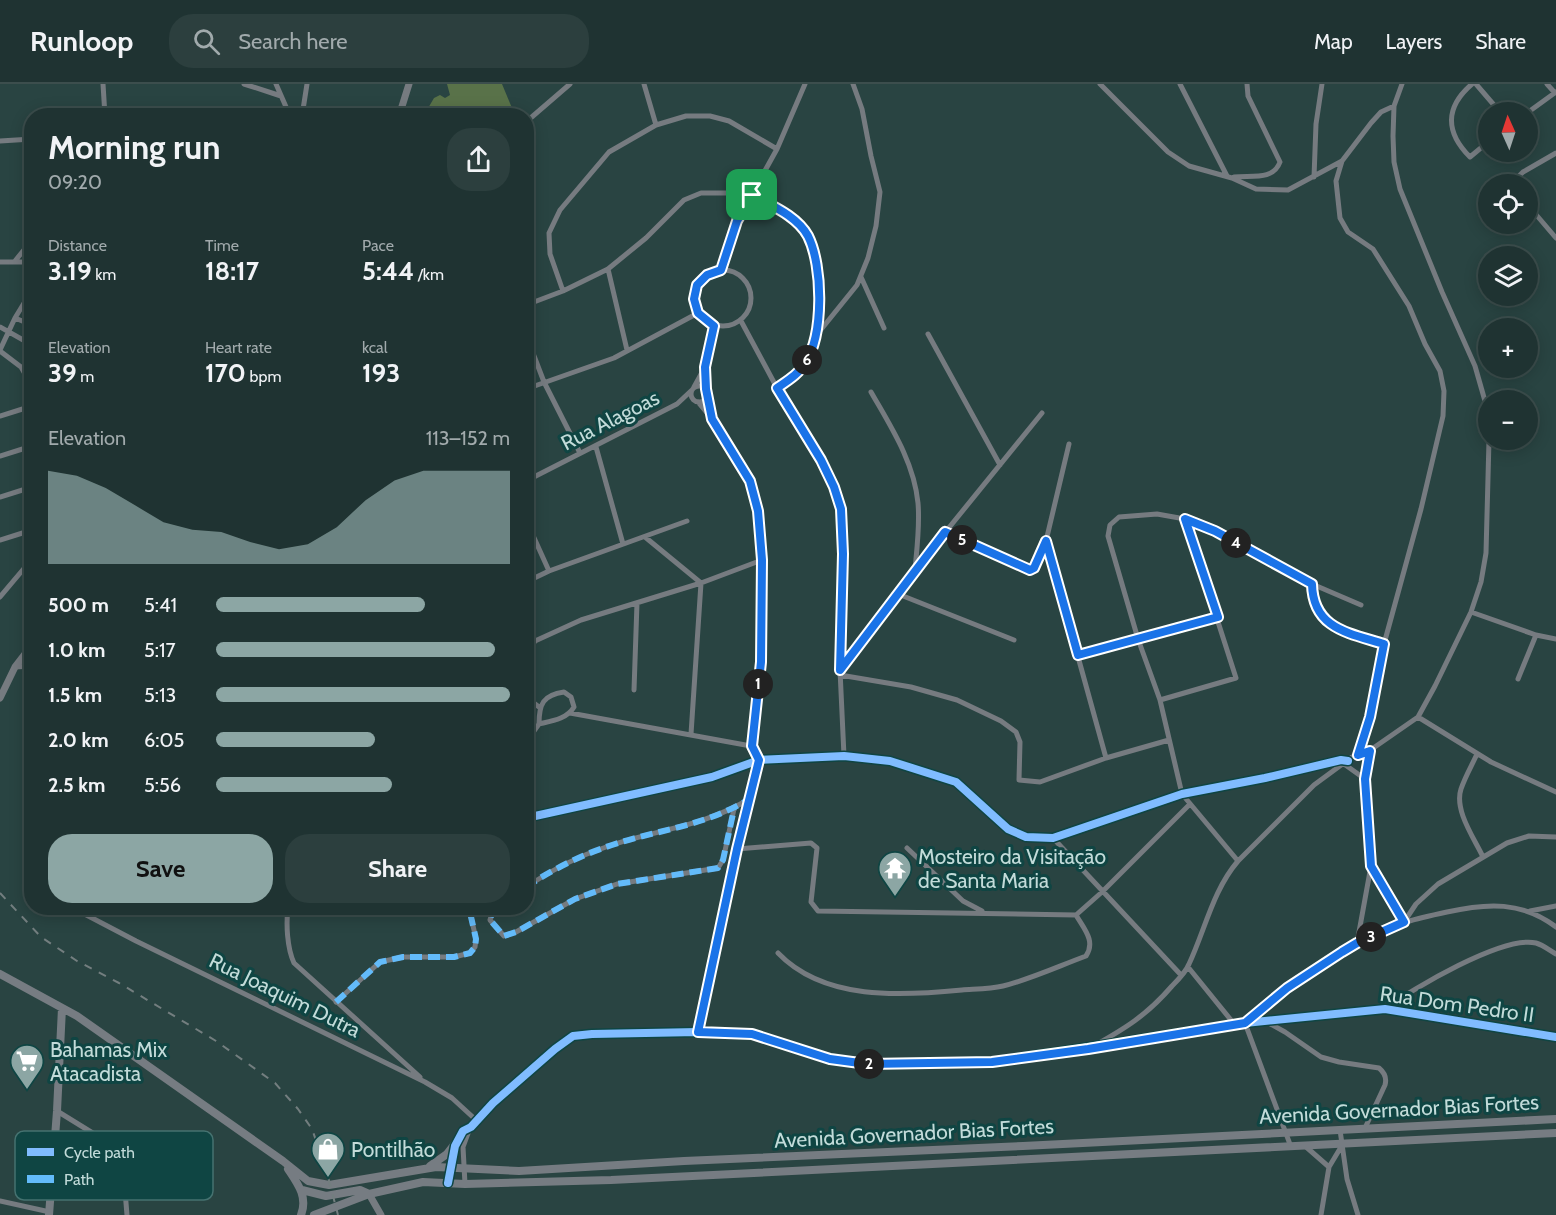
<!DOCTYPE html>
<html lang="en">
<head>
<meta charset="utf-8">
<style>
	:root { --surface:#1f3332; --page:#2c3f3e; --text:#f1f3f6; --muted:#a1aaac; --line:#3c4e4d; --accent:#8ca6a4 }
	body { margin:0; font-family:Cabin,sans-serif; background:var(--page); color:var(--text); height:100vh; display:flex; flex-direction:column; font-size:22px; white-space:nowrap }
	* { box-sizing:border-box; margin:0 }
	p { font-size:20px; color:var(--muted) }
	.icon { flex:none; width:33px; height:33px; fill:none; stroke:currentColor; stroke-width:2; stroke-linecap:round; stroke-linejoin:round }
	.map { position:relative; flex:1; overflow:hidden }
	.drawer { position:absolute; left:24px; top:24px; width:510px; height:807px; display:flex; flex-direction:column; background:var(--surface); border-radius:24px; box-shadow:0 3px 15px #0003,0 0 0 2px var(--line) }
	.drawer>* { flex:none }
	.needle { width:39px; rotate:357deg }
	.buttons { position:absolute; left:1478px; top:18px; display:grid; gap:12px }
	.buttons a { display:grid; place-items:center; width:60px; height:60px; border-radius:50%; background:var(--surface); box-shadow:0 3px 15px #0003,0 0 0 2px var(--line); font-size:30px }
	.pin { position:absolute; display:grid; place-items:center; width:51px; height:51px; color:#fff; margin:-26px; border-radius:12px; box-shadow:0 3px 9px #0006 }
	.km { position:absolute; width:30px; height:30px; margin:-15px; border-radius:50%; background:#222; color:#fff; font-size:16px; line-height:30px; text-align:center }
	.round { display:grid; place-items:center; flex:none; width:63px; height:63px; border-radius:24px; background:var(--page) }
	.headline { display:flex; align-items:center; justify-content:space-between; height:102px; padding:0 24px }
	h1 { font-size:33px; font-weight:700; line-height:45px }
	.stats { display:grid; grid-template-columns:repeat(3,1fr); gap:9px; height:102px; padding:6px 24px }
	.stats div { display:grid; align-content:center }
	.stats b { font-size:26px; font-weight:700 }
	.stats small { font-size:16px; font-weight:400 }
	.stats p { font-size:16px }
	.chart { height:168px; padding:12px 24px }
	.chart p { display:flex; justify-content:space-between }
	.chart svg { width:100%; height:108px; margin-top:6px; fill:var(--accent); opacity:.7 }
	.primary-button { display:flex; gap:12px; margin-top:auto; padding:12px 24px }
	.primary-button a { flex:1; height:69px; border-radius:24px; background:var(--accent); color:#111; font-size:24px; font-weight:700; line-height:69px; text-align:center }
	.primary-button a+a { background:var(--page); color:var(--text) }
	ul { padding:0 24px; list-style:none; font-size:20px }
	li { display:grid; grid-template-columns:96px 72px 1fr; align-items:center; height:45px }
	li i { height:15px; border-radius:8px; background:var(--accent) }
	header { display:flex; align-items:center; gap:36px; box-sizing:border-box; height:84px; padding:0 30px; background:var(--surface); border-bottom:2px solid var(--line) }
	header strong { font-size:28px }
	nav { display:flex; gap:33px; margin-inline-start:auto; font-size:21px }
	.search { width:420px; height:54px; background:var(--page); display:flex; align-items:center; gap:15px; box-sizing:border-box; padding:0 21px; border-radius:24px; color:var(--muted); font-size:22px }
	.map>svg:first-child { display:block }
	.green { fill:#597249 }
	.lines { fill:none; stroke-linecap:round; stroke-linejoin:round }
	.minor { stroke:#767b80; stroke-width:5 }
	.tertiary { stroke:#767b80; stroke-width:7 }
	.secondary { stroke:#767c82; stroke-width:8 }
	.rail { stroke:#737e7f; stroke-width:2; stroke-dasharray:8 8; stroke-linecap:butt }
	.quiet { stroke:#63bbfa; stroke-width:6; stroke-dasharray:12 6; stroke-linecap:butt }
	.cycleway-casing { stroke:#0f4543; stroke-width:11 }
	.cycleway { stroke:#80bcff; stroke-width:8 }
	.route-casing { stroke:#fff; stroke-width:12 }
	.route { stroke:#1a73e8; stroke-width:8 }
	.labels { text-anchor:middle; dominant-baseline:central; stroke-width:6; stroke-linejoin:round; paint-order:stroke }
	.street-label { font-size:21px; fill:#c2dbd9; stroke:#0f4543 }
	.poi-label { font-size:21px; fill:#c2dbd9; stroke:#0f4543; text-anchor:start }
	.key { fill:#0f4543; stroke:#457270; stroke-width:1.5 }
	.key-label { font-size:16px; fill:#c2dbd9 }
</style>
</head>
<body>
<header>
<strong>Runloop</strong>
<div class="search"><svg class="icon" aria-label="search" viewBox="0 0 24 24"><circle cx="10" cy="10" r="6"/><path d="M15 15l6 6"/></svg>Search here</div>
<nav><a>Map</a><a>Layers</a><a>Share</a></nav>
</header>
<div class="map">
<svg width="1556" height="1131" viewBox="0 0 1556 1131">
	<rect width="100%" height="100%" fill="#294442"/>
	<!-- green -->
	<path class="green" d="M 447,0 L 502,0 L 512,24 L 513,31 L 424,31 L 434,14 L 440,11 L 445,14 L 450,11 Z"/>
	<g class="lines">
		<!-- minor -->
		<path class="minor" d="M 103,0 L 105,32
			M 244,0 L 281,12
			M 276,0 L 290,32
			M 644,0 L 656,41
			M 1100,0 L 1168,68 L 1189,82 L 1232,94 L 1256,105 L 1288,106 L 1342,77
			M 1180,0 L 1227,92
			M 1402,0 L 1394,22 L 1393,52 L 1394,78 L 1400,105 L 1442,208 L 1475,282 L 1485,317 L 1488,340
			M 1472,0 C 1445,23 1445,48 1470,73 L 1488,58
			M 1476,0 L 1500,28
			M 1547,0 L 1555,9
			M 1527,29 L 1556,8
			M 302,32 L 307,0
			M 526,38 L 570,0
			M 0,57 L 32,55
			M 1234,93 C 1251,91 1273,97 1280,78 L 1248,12 L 1247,0
			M 1314,93 L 1316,40 L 1322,0
			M 1511,100 L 1523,88 L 1556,69
			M 1527,120 L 1556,154
			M 15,177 L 32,156
			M 0,178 L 32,178
			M 608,185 L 627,266
			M 721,186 L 737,137 L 777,65 L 805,0
			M695 214a28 28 0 1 1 56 0a28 28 0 1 1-56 0Z
			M 861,193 L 884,244
			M 563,207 L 550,170 L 549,149 L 560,126 L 609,68 L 656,41 L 686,32 L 710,32 L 729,37 L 777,65
			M 526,221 L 563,207 L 608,185 L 646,154 L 684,116 L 701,109 L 742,109 L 752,111 L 788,130 L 808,152 L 819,191 L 820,215 L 814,254 L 806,279 L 793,293 L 777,304
			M 15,234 L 32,241
			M 741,237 L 777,304 L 821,376 L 834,403 L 841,425 L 843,469 L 840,586 L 844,672
			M 0,243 L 32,261
			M 928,250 L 1000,381
			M 526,251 L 544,298 L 580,369
			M 815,253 L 857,201 L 868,174 L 876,142 L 880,108 L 871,72 L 862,25 L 853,0
			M 0,266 L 15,234 L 32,206
			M 0,267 L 21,283 L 32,302
			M 705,286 L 706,305
			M691 310a8 8 0 1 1 16 0a8 8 0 1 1-16 0Z
			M 694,303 L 705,283 L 714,242
			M 526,305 L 614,274 L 698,229
			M 871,308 C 891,343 914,378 918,419 C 920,441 917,464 915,485
			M 707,313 L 711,333
			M 698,318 L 712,335 L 750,397 L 758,427 L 762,476 L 761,578 L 751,662 L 759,676 L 737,765 L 698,948
			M 0,332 L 32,322
			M 1069,360 L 1046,457 L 1106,674
			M 596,363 L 623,460
			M 0,372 L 32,362
			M 526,397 L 677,320 L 692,306
			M 0,413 L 32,403
			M 526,436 L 549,487
			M 945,449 L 1030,486 L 1034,484 L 1046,457
			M 645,453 L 701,499 L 691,650
			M 0,456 L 32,446
			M 526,498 L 549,487 L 687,437
			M 1312,500 L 1361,521
			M 898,510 L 1014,556
			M 0,513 L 32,475
			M 1471,528 L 1536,551 L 1556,555
			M 526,570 L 535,557 L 581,536 L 701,499 L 762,476
			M 1078,571 L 1218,533
			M 15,583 L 32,582
			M 841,585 L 926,472 L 1042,329
			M 840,591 L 911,603 L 957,616 L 1001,637 L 1016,648 L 1020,658 L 1019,696 L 1040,698 L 1106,674 L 1169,656
			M 1518,595 L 1536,551
			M 634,606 L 637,519
			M 564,608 L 571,613 L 574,623 C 567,635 552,637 539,640 C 539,620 543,611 564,608 Z
			M 526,613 L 539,623
			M 1160,616 L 1236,594 L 1185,435
			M 570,629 L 751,662
			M 1418,633 L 1491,678 L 1556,708
			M 526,658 L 539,640
			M 1369,667 L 1365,695 L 1371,782 L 1404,838
			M 1477,670 C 1472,681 1465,693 1461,705 C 1454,726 1474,754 1483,773
			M 1358,671 L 1370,634 L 1384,560 L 1421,425 L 1443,332 L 1444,307 L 1440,287 L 1425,260 L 1409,222 L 1373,165 L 1348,148 L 1340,134 L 1336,97 L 1342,77 L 1371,39 L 1381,28 L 1394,22
			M 1344,680 L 1365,695
			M 526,734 L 712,693 L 759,676 L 844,672 L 890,677 L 956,698 L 1008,745 L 1026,753 L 1053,754 L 1182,710 L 1265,694 L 1341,676 L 1348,677
			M 1053,754 L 1181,891
			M 907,764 L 963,817 L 982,827
			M 737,765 L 811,759 L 817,764 L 811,818 L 818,827 L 1076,831
			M 1238,777 L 1182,710 L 1160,616 L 1138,555 L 1108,452 L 1110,441 L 1119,433 L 1157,430 L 1185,435 L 1215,447 L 1312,500 C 1314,547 1348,549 1384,560
			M 526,803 C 550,787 579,772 606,763 C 657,745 702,744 751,714
			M 73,824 L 136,857 L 425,998 L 452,1014 L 476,1036
			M 288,824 C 286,840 287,864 294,879 L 420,993
			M 496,824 L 493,825 L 490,836 L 504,852 L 516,848 L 575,815 L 617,800 L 718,784 L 723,776 L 734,725
			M 1530,827 L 1556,822
			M 1076,831 L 1102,808 L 1190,720
			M 1404,838 L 1416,820 L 1438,800 L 1507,759 L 1529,752 L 1556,753
			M 1357,859 L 1371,782
			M 778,869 C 824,917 901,912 962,906 C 975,905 990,905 1003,902 C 1031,895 1059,882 1086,872 C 1096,857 1084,845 1076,831
			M 1188,883 L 1235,941
			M 336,918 L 380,878 L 403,873 L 454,873 L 470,869 L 475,863 L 476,855 L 469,824
			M 1385,925 C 1412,905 1503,851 1536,859 C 1543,861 1549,866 1556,870
			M 1265,937 L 1285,948 L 1321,973 L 1339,978 L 1379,984 C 1385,989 1387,994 1385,1001 L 1365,1044
			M 1247,938 C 1291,900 1350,855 1406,838 C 1419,834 1433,831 1447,828 C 1487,819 1522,817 1556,843
			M 1245,939 L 1291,1063
			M 1092,963 C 1126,944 1147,931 1172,902 C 1178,896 1186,888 1189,880 C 1205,846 1213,806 1238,777 L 1314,701 L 1352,673 L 1369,667 L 1418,633 L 1435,602 L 1471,528 L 1481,498 L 1486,469 L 1489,356
			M 57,1027 L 117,1064 L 122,1070 L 127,1131
			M 1340,1046 L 1347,1095 L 1358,1131
			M 1305,1062 L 1329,1083
			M 448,1099 L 455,1062 L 463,1047 L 471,1043 L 493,1019 L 555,965 L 573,952 L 592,950 L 698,948 L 752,950 L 830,975 L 867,980 L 992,978 L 1245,939 L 1385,925 L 1556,953
			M 465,1100 L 463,1063 L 470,1044
			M 0,1117 L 50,1128
			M 1321,1131 L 1329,1083 L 1341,1063"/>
		<!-- tertiary -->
		<path class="tertiary" d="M 399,32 L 409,0
			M 0,614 L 15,583 L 32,561
			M 369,1110 L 381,1131"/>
		<!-- secondary -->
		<path class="secondary" d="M 0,890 L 77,932 L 283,1077 L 308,1097 L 329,1101 L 436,1083 L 519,1087 L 684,1077 L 1023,1062 L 1556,1035
			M 430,1082 L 447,1070 L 457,1057
			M 288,1085 C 298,1100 308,1113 301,1131
			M 302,1106 L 326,1112 L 360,1106 L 369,1110
			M 49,1131 L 57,1027 L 62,924
			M 314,1131 L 369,1110 L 423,1098 L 465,1100 L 611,1096 L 1556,1049"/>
		<!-- rail -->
		<path class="rail" d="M 0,809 L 41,853 L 77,877 L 119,899 L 216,957 L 275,999 L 298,1025 L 312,1045 L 326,1085 L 338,1131"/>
		<!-- quiet -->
		<path class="quiet" d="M 526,803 C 550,787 579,772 606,763 C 657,745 702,744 751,714
			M 496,824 L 493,825 L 490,836 L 504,852 L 516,848 L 575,815 L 617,800 L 718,784 L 723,776 L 734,725
			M 336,918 L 380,878 L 403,873 L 454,873 L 470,869 L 475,863 L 476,855 L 469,824"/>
		<defs>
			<path id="cycleway" d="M 526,734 L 712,693 L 759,676 L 844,672 L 890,677 L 956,698 L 1008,745 L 1026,753 L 1053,754 L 1182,710 L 1265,694 L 1341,676 L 1348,677
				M 448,1099 L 455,1062 L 463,1047 L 471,1043 L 493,1019 L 555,965 L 573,952 L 592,950 L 698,948 L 752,950 L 830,975 L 867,980 L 992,978 L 1245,939 L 1385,925 L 1556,953"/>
		</defs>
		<!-- cycleway casing -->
		<use href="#cycleway" class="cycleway-casing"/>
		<!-- cycleway -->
		<use href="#cycleway" class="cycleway"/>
	</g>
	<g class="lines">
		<defs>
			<path id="route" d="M 752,111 C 772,122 797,132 808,152 C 823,182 824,251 805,279 C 799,290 787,297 777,304 L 821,376 L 834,403 L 841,425 L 843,470 L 840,586 L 945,448 L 1030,486 L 1034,484 L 1046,457 L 1078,571 L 1218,533 L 1185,435 L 1215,447 L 1312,500 C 1313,545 1349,549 1384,560 L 1370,633 L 1358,671 L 1370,667 L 1365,695 L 1371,782 L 1404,838 L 1357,859 L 1342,868 L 1287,904 L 1245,939 L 1088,965 L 992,978 L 867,980 L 830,975 L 752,950 L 698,948 L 737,765 L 759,676 L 752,662 L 761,578 L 762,476 L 758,427 L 750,397 L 712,335 L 706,305 L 705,283 L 714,242 L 698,229 L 694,215 L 697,201 L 707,191 L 721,186 L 737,137 Z"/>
		</defs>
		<!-- route casing -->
		<use href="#route" class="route-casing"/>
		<!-- route -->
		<use href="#route" class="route"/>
	</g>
	<!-- icons -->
	<defs>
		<symbol id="temple-pin" viewBox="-11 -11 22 30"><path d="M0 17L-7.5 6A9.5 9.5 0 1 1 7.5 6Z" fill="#8ca6a4" stroke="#0f4543"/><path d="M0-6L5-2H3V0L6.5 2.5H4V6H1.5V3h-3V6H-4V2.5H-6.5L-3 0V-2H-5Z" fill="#fff"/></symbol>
		<symbol id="supermarket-pin" viewBox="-11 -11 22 30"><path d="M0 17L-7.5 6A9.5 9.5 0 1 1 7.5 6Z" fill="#8ca6a4" stroke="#0f4543"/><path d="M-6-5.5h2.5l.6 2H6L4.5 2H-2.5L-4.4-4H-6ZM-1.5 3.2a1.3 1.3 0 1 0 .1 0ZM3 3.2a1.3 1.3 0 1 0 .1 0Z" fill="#fff"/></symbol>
		<symbol id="shop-pin" viewBox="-11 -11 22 30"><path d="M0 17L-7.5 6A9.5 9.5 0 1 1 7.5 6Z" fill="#8ca6a4" stroke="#0f4543"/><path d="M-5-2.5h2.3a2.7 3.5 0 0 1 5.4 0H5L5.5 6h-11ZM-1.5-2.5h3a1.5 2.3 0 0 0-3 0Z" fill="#fff"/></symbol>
	</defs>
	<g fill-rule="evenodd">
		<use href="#temple-pin" x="876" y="765" width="38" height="52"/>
		<use href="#supermarket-pin" x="8" y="958" width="38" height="52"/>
		<use href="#shop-pin" x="309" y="1046" width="38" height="52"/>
	</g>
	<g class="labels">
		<!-- street labels -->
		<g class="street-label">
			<text transform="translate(610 336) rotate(-27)">Rua Alagoas</text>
			<text transform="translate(285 911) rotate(26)">Rua Joaquim Dutra</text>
			<text transform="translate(1457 920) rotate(8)">Rua Dom Pedro II</text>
			<text transform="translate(1399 1025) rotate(-3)">Avenida Governador Bias Fortes</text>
			<text transform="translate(914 1049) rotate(-3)">Avenida Governador Bias Fortes</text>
		</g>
		<!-- poi labels -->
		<g class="poi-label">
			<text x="918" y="772">Mosteiro da Visitação<tspan x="918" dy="24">de Santa Maria</tspan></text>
			<text x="50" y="965">Bahamas Mix<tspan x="50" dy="24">Atacadista</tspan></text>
			<text x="351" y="1065">Pontilhão</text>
		</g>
	</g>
	<!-- legend -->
	<rect x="15" y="1047" width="198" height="69" rx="9" class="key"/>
	<rect x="27" y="1064" width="27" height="8" fill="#80bcff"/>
	<rect x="27" y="1091" width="27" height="8" fill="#63bbfa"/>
	<g class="key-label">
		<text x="64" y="1074">Cycle path</text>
		<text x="64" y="1101">Path</text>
	</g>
</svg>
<div class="buttons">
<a><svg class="needle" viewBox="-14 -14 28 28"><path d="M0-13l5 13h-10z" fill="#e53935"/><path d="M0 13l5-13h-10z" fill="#a1aaac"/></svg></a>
<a><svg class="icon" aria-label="locate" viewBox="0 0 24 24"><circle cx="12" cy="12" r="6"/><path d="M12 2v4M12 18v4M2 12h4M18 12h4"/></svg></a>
<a><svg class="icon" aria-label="layers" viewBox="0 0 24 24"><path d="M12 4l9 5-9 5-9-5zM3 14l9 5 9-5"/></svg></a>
<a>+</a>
<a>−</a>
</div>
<div class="pin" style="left:752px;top:111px;background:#1e9e55"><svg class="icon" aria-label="arrive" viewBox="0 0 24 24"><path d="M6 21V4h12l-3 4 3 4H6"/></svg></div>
<b class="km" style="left:758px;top:600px">1</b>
<b class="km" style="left:869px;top:980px">2</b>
<b class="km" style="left:1371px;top:853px">3</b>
<b class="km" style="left:1236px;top:459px">4</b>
<b class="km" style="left:962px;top:456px">5</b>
<b class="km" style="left:807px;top:276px">6</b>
<section class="drawer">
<div class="headline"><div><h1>Morning run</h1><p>09:20</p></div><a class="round"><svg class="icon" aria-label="share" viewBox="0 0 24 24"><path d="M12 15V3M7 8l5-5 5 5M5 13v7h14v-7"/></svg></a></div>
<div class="stats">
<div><p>Distance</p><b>3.19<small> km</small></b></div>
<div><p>Time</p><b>18:17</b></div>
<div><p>Pace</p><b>5:44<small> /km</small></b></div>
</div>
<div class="stats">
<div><p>Elevation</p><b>39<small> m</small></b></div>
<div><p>Heart rate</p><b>170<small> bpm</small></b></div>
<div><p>kcal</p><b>193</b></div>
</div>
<div class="chart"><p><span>Elevation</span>113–152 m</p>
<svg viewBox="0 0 160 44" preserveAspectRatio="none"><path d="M0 44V6L10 8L20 13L30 20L40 27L50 30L60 31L70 35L80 38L90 36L100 29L110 18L120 10L130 6L140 6L150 6L160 6V44z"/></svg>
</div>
<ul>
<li><b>500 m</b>5:41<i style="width:71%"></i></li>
<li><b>1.0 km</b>5:17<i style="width:95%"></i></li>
<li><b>1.5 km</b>5:13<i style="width:100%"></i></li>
<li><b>2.0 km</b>6:05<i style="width:54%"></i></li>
<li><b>2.5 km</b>5:56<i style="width:60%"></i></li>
</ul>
<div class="primary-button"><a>Save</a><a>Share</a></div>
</section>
</div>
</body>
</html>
